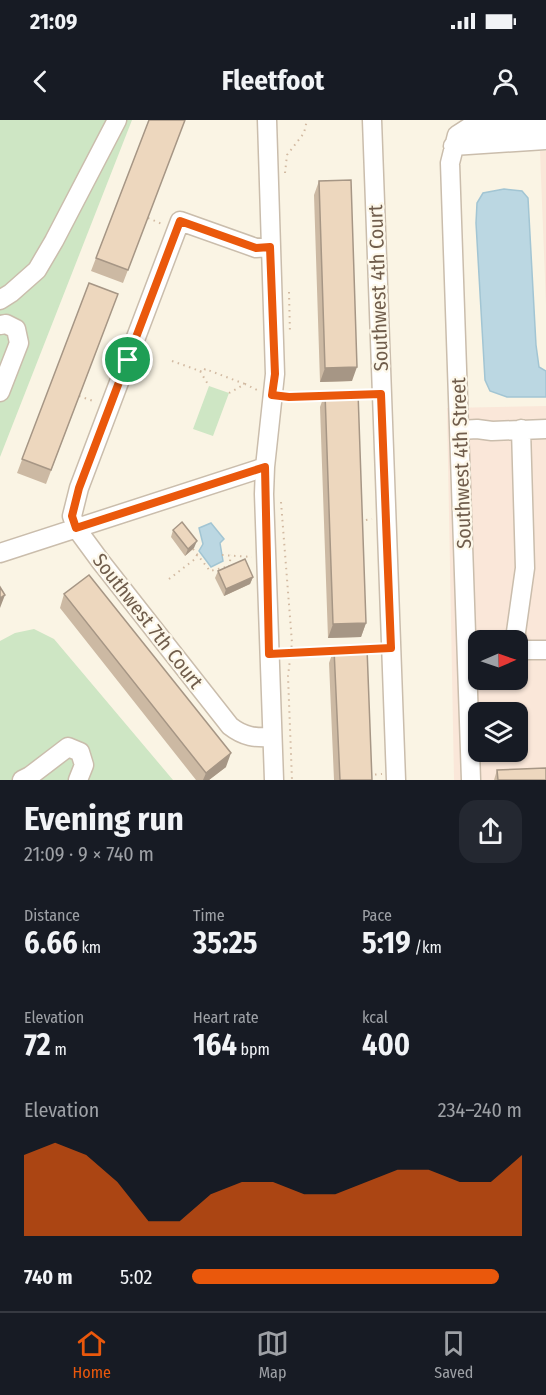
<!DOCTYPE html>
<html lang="en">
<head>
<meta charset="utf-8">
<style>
	:root { --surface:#171b24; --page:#242831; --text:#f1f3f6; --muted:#9ea1a6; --line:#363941; --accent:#ea580c }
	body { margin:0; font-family:"Fira Sans Condensed",sans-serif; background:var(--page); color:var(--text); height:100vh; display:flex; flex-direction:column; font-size:22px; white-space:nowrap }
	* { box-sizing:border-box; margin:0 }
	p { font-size:20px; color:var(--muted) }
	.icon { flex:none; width:33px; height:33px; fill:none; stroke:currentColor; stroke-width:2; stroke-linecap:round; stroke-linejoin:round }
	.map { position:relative; height:660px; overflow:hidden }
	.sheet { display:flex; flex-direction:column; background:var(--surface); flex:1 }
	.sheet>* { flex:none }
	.needle { width:39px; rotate:88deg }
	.fabs { position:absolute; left:468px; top:510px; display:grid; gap:12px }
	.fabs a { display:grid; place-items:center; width:60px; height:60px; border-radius:12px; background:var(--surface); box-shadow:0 2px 4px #0004; font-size:30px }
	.pin { position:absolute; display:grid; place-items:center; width:51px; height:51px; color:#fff; margin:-26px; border:3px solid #fff; border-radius:50%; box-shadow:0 2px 6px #0007 }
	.round { display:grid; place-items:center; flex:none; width:63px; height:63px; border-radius:18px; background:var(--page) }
	.head { display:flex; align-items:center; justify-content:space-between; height:102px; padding:0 24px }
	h1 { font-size:33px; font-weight:700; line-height:45px }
	.metrics { display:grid; grid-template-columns:repeat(3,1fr); gap:9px; height:102px; padding:6px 24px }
	.metrics div { display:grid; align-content:center }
	.metrics b { font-size:30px; font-weight:700 }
	.metrics small { font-size:16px; font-weight:400 }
	.metrics p { font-size:16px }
	.chart { height:168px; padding:12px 24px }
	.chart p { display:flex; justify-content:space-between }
	.chart svg { width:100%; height:108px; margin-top:6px; fill:var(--accent); opacity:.7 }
	ul { padding:0 24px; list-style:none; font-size:20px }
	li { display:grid; grid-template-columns:96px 72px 1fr; align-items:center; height:45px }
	li i { height:15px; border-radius:8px; background:var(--accent) }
	.status { display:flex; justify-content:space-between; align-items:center; height:42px; padding:0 30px; background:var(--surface); direction:ltr }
	.status svg { height:16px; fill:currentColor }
	header { display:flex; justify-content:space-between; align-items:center; height:78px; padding:0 24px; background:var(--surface); font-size:27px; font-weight:700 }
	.menu { display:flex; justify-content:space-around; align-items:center; height:84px; border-top:2px solid var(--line); background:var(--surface); font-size:16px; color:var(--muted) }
	.menu a { display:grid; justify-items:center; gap:3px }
	.menu .active { color:var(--accent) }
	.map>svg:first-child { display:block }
	.commercial { fill:#fae7d9; fill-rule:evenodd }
	.green { fill:#cee6c4 }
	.water { fill:#bbd7e2; stroke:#a2c5d3; stroke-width:1.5 }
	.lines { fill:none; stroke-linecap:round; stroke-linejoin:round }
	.minor-casing { stroke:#cabdac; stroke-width:21 }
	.path { stroke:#d2baa2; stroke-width:2; stroke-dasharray:1.5 4.5; stroke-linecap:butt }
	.minor { stroke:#fff; stroke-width:18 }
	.wall { fill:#ccb9a3 }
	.shaded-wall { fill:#a69685 }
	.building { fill:#edd7be; stroke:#a69685; stroke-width:1.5 }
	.route-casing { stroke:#fff; stroke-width:12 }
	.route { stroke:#ea580c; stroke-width:8 }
	.labels { text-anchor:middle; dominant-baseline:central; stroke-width:4.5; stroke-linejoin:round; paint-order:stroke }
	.street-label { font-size:20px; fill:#705d4c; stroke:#fdf8ea }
</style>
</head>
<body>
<div class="status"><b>21:09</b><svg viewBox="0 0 49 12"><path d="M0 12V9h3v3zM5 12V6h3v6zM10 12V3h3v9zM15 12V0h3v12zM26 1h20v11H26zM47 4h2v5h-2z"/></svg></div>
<header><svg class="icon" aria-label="back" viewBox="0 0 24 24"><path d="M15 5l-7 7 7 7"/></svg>Fleetfoot<svg class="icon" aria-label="person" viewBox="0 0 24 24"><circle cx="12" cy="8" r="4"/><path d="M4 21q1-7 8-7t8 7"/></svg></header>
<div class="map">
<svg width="546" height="660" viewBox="0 0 546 660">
	<rect width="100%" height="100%" fill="#faf4e4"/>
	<!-- commercial -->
	<path class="commercial" d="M 540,31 L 546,31 L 546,185 Z
		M 546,286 L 546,660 L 454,660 L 447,288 ZM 478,520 L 518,520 L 518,560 L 478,560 ZM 478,592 L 518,592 L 518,632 L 478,632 Z"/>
	<!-- green -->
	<path class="green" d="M 0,0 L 132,0 L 0,337 Z
		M 209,266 L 229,273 L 213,316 L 193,309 Z
		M 34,509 L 54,519 L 173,660 L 0,660 L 0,521 L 15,513 Z"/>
	<!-- water -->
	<path class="water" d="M 504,69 L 522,71 L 528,78 L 536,225 L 539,247 L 546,251 L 546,277 L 507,277 L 490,271 L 485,260 L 476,103 L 477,83 L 483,73 Z
		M 211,403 L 224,419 L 220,423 L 223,441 L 211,447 L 199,431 L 203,424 L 199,408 Z"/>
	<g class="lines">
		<defs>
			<path id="minor" d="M 267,0 L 275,254 L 265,347 L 264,374 L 274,660
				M 372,0 L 396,660
				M 453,26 L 546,20
				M 270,127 L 256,128 L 180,101 L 79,368 L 72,396 L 76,408 L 101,442 L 230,606 C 244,617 255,618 272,617
				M 0,180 L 11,173 L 37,150 L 54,121 L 117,0
				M 0,205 L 6,204 L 16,209 L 19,223 L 0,272
				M 460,310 L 477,309 L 492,311 L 546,309
				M 0,433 L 265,347
				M 516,520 L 516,512 L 525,448 L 521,309
				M 518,530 L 546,530
				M 22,660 L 30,656 L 68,627 L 80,632 L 84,645 L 78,660
				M 471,660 L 450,43 L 457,15 L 468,8 L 546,3"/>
		</defs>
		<!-- minor casing -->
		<use href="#minor" class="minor-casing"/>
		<!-- path -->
		<path class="path" d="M 285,53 L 287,35 L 304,13 L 307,0
			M 148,98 L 162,104
			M 289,172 L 290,214
			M 172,241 L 200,251 L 209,266
			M 200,251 L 204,252 L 205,249 L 245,264
			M 229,273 L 245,264 L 257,270
			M 79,276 L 96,282
			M 289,277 L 325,275
			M 281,382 L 292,523 L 288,556 L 292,660
			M 360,401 L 372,399
			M 193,429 L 210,451 L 230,446
			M 222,435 L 252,437
			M 229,447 L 231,435
			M 169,459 L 195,439 L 199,431
			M 365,529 L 377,528
			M 284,533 L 335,530
			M 369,655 L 382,654"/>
		<!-- minor -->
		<use href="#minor" class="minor"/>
	</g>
	<!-- wall -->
	<path class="wall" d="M 149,0 L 185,0 L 123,163 L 91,151 Z
		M 319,61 L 352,261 L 320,262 L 314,75 Z
		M 89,163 L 118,174 L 46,364 L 17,353 Z
		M 325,273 L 366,503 L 361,517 L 328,518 L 320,287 Z
		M 173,410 L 194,428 L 185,436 L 171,417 Z
		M 218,451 L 253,457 L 250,464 L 224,476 L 215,458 Z
		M 64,474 L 226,647 L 209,660 L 196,660 L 60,488 Z
		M 334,529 L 372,660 L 334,660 L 329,543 Z
		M 497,650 L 546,660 L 494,660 Z"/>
	<!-- shaded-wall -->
	<path class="shaded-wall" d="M 357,247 L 352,261 L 320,262 L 325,248 Z
		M 197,421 L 194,428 L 185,436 L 188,429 Z
		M 253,457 L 250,464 L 224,476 L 226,469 Z
		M 5,475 L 0,488 L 0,478 Z
		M 366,503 L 361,517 L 328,518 L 333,504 Z
		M 231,633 L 226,647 L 209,660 L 203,660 L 206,653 Z"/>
	<!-- building -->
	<path class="building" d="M 149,0 L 185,0 L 128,150 L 96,138 Z
		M 351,60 L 357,247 L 325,248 L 319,61 Z
		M 89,163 L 118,174 L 51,350 L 22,339 Z
		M 358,272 L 366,503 L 333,504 L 325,273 Z
		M 182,402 L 197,421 L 188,429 L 173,410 Z
		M 245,439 L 253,457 L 226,469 L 218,451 Z
		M 89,455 L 231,633 L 206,653 L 64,474 Z
		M 0,467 L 5,475 L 0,478 Z
		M 367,528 L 372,660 L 340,660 L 334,529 Z
		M 546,648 L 546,660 L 498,660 L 497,650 Z"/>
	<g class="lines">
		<defs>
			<path id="route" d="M 180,101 L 256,128 L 270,127 L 275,254 L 272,275 L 289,277 L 381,274 L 391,528 L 269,534 L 265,347 L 76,408 L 72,396 L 79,368 Z"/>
		</defs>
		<!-- route casing -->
		<use href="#route" class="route-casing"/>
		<!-- route -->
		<use href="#route" class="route"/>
	</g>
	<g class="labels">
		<!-- street labels -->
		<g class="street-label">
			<text transform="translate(378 168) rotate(-92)">Southwest 4th Court</text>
			<text transform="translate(461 343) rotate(-92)">Southwest 4th Street</text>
			<text transform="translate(148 501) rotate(52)">Southwest 7th Court</text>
		</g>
	</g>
</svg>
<div class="fabs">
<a><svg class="needle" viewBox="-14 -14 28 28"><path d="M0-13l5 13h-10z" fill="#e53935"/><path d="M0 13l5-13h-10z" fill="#9ea1a6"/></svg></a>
<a><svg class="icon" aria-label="layers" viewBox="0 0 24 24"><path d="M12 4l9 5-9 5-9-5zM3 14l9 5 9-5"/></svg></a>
</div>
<div class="pin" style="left:128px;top:240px;background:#1e9e55"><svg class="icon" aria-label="arrive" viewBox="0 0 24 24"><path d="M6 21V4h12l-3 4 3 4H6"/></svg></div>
</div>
<section class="sheet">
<div class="head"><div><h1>Evening run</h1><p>21:09 · 9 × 740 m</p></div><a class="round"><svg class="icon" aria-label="share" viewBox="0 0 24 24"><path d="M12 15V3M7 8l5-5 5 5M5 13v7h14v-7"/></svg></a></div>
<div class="metrics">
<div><p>Distance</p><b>6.66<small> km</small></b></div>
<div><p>Time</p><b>35:25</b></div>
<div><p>Pace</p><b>5:19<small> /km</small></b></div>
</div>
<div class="metrics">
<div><p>Elevation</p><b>72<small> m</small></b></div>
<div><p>Heart rate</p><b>164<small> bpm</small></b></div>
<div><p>kcal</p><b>400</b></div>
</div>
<div class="chart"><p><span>Elevation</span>234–240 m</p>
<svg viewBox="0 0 160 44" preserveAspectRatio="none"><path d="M0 44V11L10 6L20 11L30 22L40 38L50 38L60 27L70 22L80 22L90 27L100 27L110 22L120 17L130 17L140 22L150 22L160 11V44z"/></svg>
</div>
<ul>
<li><b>740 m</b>5:02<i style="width:93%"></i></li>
</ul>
</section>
<nav class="menu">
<a class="active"><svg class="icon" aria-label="home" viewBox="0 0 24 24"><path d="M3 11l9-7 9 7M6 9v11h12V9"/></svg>Home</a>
<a><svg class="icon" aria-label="map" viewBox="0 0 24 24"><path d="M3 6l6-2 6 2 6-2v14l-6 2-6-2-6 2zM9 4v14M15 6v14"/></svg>Map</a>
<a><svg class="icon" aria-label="saved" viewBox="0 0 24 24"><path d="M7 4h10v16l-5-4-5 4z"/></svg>Saved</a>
</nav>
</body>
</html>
